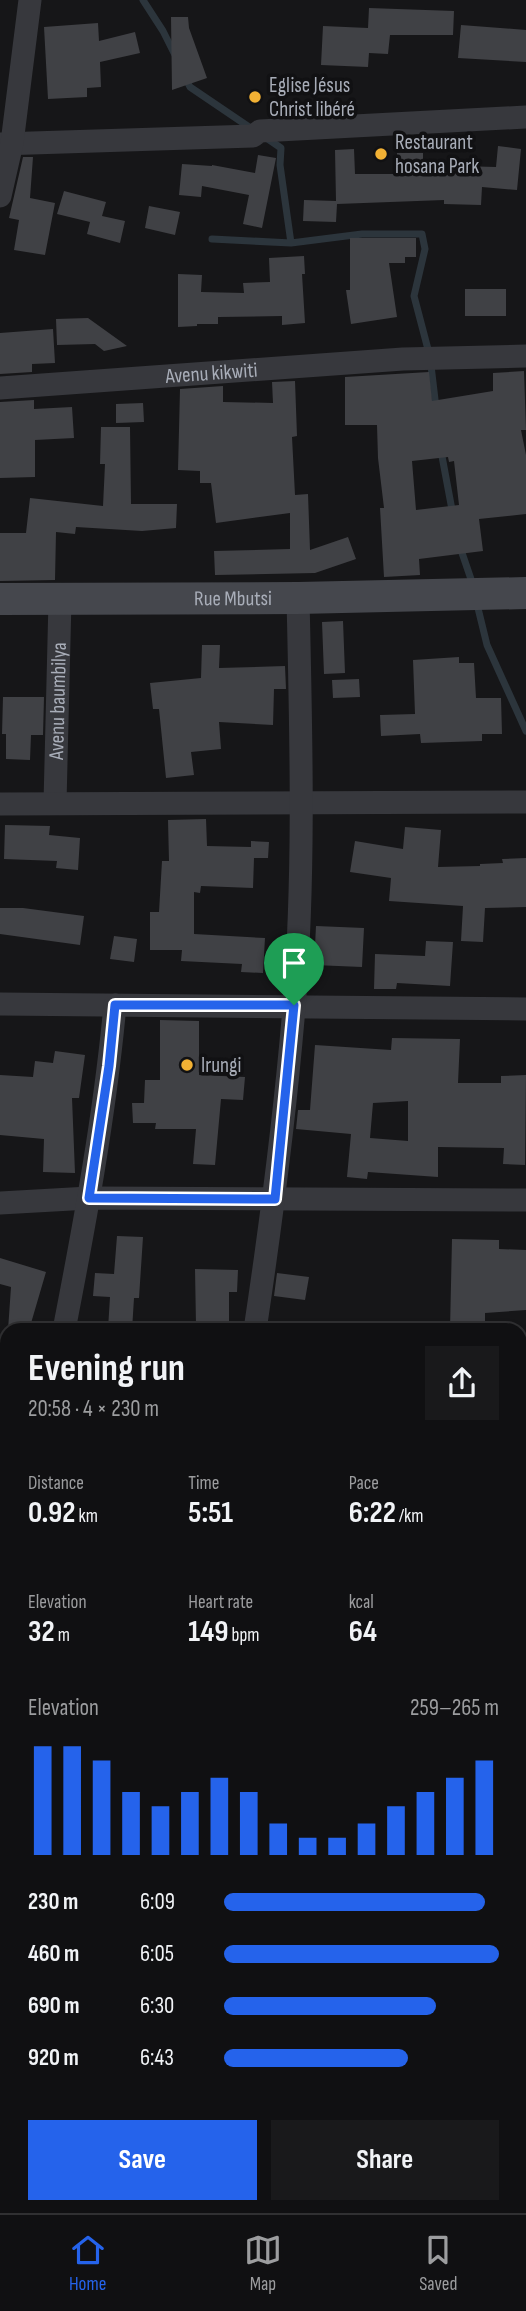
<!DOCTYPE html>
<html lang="en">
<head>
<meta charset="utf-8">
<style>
	:root { --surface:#101012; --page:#19191b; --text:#f1f3f6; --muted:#9c9d9f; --line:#303032; --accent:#2563eb }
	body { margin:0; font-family:"Sofia Sans Condensed",sans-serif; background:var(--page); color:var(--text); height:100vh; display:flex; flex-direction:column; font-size:26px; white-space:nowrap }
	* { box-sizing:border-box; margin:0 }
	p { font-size:23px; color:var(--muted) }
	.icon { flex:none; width:38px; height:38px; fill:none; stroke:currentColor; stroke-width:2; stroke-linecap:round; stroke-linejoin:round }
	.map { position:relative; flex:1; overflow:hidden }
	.sheet { position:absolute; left:0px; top:1323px; width:527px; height:891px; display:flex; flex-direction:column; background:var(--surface); border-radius:21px 21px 0 0; box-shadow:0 4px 10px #0003,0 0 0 2px var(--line) }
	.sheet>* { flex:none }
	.pin { position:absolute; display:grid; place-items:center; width:60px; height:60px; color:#fff; margin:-72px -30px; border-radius:50% 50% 50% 0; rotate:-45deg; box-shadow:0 0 7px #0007 }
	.pin .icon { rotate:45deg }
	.round { display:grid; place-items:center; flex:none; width:74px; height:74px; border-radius:0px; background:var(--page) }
	.headline { display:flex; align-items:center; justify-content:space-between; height:119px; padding:0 28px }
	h1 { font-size:38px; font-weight:700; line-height:52px }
	.metrics { display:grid; grid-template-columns:repeat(3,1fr); gap:10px; height:119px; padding:7px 28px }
	.metrics div { display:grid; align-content:center }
	.metrics b { font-size:30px; font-weight:700 }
	.metrics small { font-size:19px; font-weight:400 }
	.metrics p { font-size:19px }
	.chart { height:196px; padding:14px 28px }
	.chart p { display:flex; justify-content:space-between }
	.chart svg { width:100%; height:126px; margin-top:7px; stroke:var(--accent); stroke-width:6 }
	.action { display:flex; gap:14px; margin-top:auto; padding:14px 28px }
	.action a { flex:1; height:80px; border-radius:0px; background:var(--accent); color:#fff; font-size:28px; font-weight:700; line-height:80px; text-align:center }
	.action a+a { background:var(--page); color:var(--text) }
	ul { padding:0 28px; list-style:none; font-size:23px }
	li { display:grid; grid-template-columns:112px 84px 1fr; align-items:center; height:52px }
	li i { height:18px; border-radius:9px; background:var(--accent) }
	.tabs { display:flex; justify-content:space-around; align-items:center; height:98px; border-top:2px solid var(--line); background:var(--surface); font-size:19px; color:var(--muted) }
	.tabs a { display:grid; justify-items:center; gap:4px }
	.tabs .current { color:var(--accent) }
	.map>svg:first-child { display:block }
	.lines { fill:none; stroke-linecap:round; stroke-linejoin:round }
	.stream { stroke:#2c353c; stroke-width:7 }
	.building { fill:#404145; fill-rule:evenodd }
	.street { stroke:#37383d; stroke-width:23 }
	.secondary { stroke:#45474d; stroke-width:32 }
	.route-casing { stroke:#fff; stroke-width:14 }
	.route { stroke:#2563eb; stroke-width:9 }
	.poi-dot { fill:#f2b134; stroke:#111113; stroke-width:2.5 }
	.labels { text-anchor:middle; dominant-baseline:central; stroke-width:7; stroke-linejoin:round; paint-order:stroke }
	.poi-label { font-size:21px; fill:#a8adb8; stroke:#111113; text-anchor:start }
	.street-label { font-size:21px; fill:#a8adb8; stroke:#111113 }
</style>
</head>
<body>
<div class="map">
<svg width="526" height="2213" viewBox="0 0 526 2213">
	<rect width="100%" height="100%" fill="#161618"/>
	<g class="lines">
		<!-- stream -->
		<path class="stream" d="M 143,0 L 163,31 L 176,57
			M 185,77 L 190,87 L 252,129
			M 265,137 L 281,148 L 280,165 L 291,243
			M 212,239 L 291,243 L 362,234 L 422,234 L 425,249 L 414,296 L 430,357 L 436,408
			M 441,451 L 453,515
			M 460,547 L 473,585
			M 476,600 L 487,645 L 526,731"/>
	</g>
	<!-- building -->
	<path class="building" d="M 369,8 L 454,11 L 453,35 L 390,35 L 388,54 L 369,53 L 368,67 L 321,65 L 323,26 L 368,28 Z
		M 171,17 L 188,17 L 189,28 L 207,78 L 172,90 Z
		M 98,23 L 99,41 L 135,32 L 140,53 L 100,62 L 101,87 L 87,88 L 87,97 L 48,99 L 44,27 Z
		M 461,25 L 526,30 L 526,62 L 458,58 Z
		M 498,146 L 521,149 L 517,190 L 482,187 L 481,205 L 444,204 L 444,200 L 337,204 L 336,222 L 303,221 L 304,200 L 336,201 L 335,150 L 354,149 L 355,174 L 397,174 L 397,153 L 423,153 L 423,165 L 496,167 Z
		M 258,155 L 276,158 L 262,228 L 243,224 L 249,195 L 202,186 L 201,197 L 179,195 L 182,164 L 212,166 L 212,165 L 255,173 Z
		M 23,157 L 33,157 L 30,198 L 55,203 L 45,255 L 14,250 L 19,220 L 9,218 Z
		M 64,191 L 106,202 L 102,216 L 125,221 L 120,243 L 87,234 L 90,222 L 57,214 Z
		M 149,206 L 180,212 L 175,235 L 145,228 Z
		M 350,238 L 416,238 L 416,257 L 405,257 L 405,263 L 389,263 L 397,317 L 351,324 L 346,290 L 350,290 Z
		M 304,256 L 305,274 L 302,274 L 305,323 L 282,325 L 282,316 L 218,317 L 218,324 L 197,324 L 197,326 L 178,327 L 178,274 L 202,275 L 201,292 L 244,293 L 243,283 L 270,282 L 269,258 Z
		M 465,289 L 506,289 L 506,316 L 465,316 Z
		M 88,318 L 127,346 L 104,351 L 95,344 L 57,345 L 56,319 Z
		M 53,329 L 55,363 L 32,364 L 32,372 L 0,374 L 0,333 Z
		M 524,371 L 526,430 L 521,430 L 526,455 L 526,514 L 479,519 L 483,551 L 419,559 L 420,575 L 384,577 L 380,508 L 384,508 L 378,458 L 377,425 L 345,425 L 345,377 L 429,372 L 432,401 L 493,391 L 493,373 ZM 448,457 L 449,462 L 454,461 L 459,505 L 416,510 L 412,461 Z
		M 295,381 L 297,436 L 292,437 L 295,495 L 308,494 L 310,550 L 348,537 L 356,559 L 315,573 L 215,575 L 214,551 L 290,549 L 290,513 L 216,523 L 211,483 L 200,483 L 200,471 L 178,470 L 180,389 L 223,386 L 223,402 L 273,403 L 272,382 Z
		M 34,400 L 34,409 L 72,407 L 74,438 L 35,440 L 35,477 L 0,478 L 0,402 Z
		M 143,403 L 144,422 L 116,423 L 116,404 Z
		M 101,427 L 130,427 L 131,504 L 177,504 L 176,528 L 142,531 L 76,527 L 75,534 L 56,532 L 55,580 L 0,581 L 0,533 L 26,533 L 30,498 L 103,506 L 105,464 L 100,464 Z
		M 343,621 L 345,673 L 324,674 L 322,622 Z
		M 202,645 L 220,645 L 219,668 L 285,666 L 286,689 L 274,689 L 273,725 L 219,722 L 221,749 L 191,752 L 194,775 L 166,778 L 159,709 L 153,709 L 150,683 L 201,678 Z
		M 459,657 L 459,663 L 474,663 L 476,698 L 501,698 L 502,734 L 482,734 L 482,741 L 421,743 L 420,734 L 381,736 L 380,715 L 415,714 L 413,660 Z
		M 359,679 L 360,697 L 333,698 L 332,680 Z
		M 3,697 L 44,697 L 43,735 L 31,735 L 30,760 L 6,759 L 6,734 L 2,734 Z
		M 206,819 L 207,846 L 251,847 L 251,841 L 269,842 L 268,858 L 254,858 L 253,888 L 201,886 L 200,893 L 194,892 L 194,934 L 265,938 L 263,973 L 241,972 L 242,964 L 181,961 L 182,950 L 150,950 L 150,912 L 159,912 L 162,861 L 169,861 L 168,820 Z
		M 5,825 L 50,826 L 49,835 L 80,838 L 78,870 L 56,868 L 57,861 L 4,859 Z
		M 405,827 L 441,830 L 438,867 L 480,866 L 480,864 L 503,863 L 502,859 L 526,858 L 526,907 L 485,908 L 483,942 L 461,941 L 463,906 L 389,901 L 391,878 L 350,872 L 355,841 L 403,849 Z
		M 0,908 L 23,908 L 84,916 L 80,945 L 0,934 Z
		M 316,926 L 364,928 L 362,967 L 314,965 Z
		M 114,936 L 137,939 L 134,962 L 110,959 Z
		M 426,941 L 453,942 L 450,986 L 397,983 L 396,989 L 374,989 L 375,954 L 425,956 Z
		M 160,1020 L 199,1021 L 199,1075 L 245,1077 L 243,1100 L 221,1099 L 215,1165 L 193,1164 L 196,1129 L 155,1129 L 156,1123 L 133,1123 L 132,1103 L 144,1103 L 145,1080 L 160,1080 Z
		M 392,1038 L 460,1039 L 458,1083 L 501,1083 L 501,1076 L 526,1075 L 525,1165 L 503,1164 L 504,1148 L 438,1147 L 438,1177 L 368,1172 L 367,1179 L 347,1177 L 351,1134 L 296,1129 L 298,1110 L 310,1110 L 315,1045 L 391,1050 ZM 408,1101 L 408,1141 L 370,1138 L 373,1103 Z
		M 55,1051 L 85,1055 L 79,1098 L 72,1098 L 75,1173 L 43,1172 L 44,1139 L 0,1135 L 0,1075 L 33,1077 L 35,1061 L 53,1063 Z
		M 117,1236 L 143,1237 L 139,1298 L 134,1298 L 132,1330 L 108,1329 L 110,1297 L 93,1296 L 95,1273 L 114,1274 Z
		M 452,1239 L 499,1240 L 499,1249 L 526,1250 L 526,1310 L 485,1313 L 485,1330 L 450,1330 Z
		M 0,1258 L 46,1272 L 29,1330 L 8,1330 L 11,1287 L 0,1284 Z
		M 195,1269 L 238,1270 L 237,1292 L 229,1292 L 229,1324 L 196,1325 Z
		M 277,1273 L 309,1277 L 305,1300 L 274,1296 Z"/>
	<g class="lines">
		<!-- street -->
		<g class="street">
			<path d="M 0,144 L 253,136 L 260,131 L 526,117"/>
			<path d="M 0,196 L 12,143 L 30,0"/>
			<path id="s1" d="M 0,388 L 403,359 L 526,356"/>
			<path id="s2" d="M 55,803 L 60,600"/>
			<path d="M 0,804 L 526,802"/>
			<path d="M 0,1004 L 526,1009"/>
			<path d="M 0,1203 L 89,1198 L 526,1200"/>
			<path d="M 64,1330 C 85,1222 105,1114 115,1005"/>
			<path d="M 255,1330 C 271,1223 285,1116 294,1008 C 305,871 301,734 298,598"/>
			<path d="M 0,1396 L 7,1396"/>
			<path d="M 520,1400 L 526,1400"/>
			<path d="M 0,1653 L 7,1653"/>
			<path d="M 520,1654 L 526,1654"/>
			<path d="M 0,1884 L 7,1884"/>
			<path d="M 520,1890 L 526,1890"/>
			<path d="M 520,2078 L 526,2078"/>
			<path d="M 0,2137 L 7,2059"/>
			<path d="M 130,2207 L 150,2213"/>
			<path d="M 58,2213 L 102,2207"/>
			<path d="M 352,2213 L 526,2212"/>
		</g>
		<!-- secondary -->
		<path class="secondary" id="s3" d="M 0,599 L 298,598 L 526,593"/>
	</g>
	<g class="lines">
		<defs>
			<path id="route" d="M 115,1005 L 294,1005 L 275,1199 L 89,1198 L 109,1066 Z"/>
		</defs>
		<!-- route casing -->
		<use href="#route" class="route-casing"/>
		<!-- route -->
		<use href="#route" class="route"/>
	</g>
	<!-- markers -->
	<g class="poi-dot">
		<circle cx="255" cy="97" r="7"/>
		<circle cx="381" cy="154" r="7"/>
		<circle cx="187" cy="1065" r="7"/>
	</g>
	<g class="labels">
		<!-- poi labels -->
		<g class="poi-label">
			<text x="269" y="85">Eglise Jésus<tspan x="269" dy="24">Christ libéré</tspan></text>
			<text x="395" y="142">Restaurant<tspan x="395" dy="24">hosana Park</tspan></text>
			<text x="201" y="1065">Irungi</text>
		</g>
		<!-- street labels -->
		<g class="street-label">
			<text stroke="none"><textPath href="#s1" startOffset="212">Avenu kikwiti</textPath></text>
			<text stroke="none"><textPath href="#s3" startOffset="233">Rue Mbutsi</textPath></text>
			<text stroke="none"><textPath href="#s2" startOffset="102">Avenu baumbilya</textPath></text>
		</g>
	</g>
</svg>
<div class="pin" style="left:294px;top:1005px;background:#1e9e55"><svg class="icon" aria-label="arrive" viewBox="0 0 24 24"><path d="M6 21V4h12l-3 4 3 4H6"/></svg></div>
<section class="sheet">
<div class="headline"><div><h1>Evening run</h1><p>20:58 · 4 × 230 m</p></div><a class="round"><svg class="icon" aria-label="share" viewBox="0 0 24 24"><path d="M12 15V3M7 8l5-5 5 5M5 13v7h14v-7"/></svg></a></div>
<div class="metrics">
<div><p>Distance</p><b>0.92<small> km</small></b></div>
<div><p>Time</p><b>5:51</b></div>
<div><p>Pace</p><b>6:22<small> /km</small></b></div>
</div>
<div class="metrics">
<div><p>Elevation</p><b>32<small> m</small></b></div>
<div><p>Heart rate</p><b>149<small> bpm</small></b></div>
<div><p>kcal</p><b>64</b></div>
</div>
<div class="chart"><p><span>Elevation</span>259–265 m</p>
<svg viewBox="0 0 160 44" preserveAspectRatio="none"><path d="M5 44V6M15 44V6M25 44V11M35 44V22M45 44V27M55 44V22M65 44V17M75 44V22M85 44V33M95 44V38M105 44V38M115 44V33M125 44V27M135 44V22M145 44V17M155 44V11"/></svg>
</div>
<ul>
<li><b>230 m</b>6:09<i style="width:95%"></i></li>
<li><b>460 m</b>6:05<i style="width:100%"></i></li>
<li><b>690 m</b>6:30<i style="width:77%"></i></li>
<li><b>920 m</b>6:43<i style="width:67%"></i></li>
</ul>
<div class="action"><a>Save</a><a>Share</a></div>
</section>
</div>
<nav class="tabs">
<a class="current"><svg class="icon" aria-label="home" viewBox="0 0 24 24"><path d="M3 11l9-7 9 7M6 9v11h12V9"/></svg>Home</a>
<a><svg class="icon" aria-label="map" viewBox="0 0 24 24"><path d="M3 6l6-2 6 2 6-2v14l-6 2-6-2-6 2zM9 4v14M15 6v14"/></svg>Map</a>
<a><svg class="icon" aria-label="saved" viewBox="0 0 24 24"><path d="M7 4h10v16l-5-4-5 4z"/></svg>Saved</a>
</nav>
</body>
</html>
